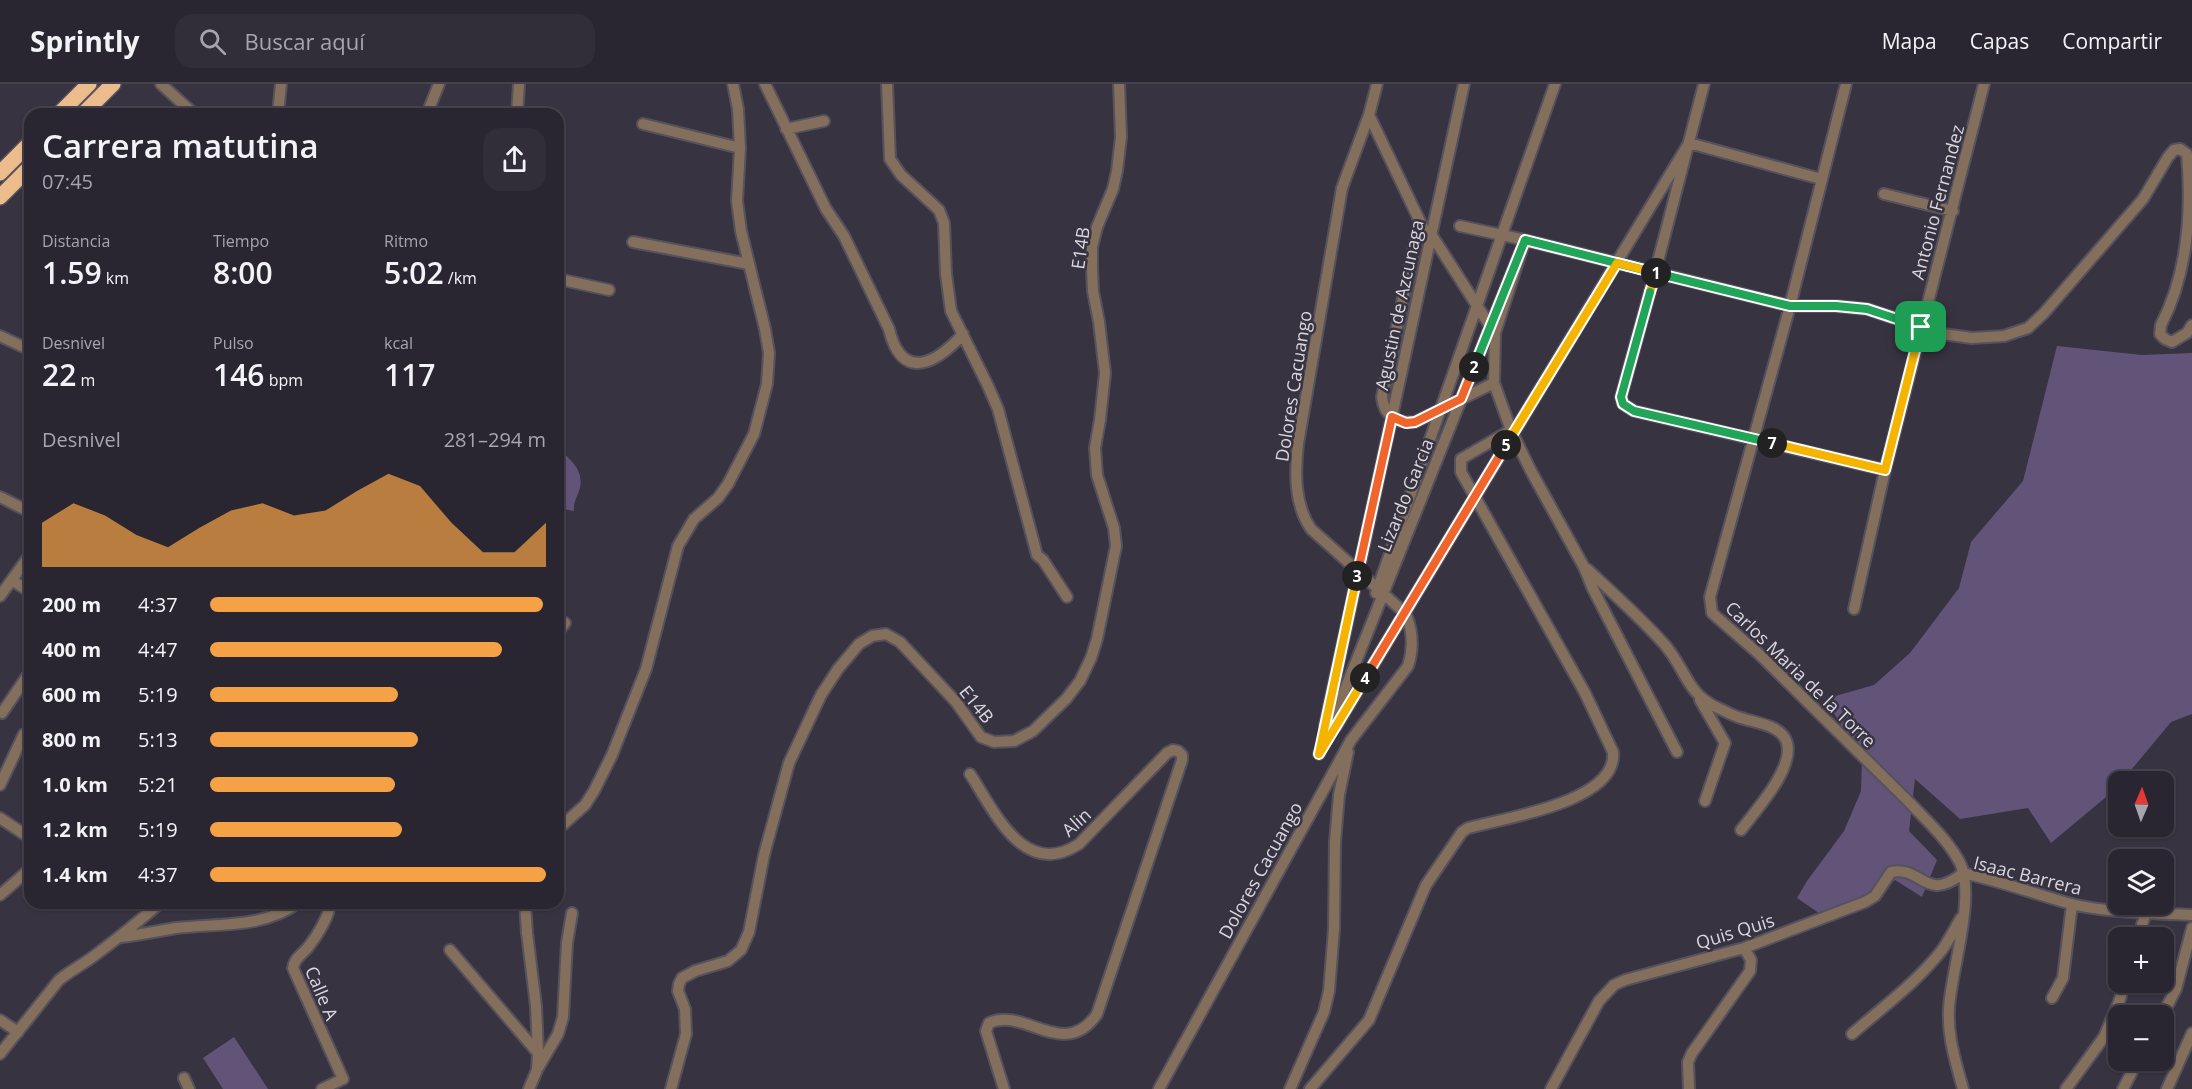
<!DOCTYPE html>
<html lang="es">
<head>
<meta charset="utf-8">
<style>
	:root { --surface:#2a2631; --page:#322e39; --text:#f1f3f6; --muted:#a5a5ab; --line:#46434d; --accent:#f5a246 }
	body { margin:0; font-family:"Open Sans",sans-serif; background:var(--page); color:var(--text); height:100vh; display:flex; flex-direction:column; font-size:22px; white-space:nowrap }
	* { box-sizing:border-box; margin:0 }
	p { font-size:20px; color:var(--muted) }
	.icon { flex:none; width:33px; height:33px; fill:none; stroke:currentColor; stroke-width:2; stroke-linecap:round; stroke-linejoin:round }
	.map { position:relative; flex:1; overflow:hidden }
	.drawer { position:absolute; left:24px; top:24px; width:540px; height:801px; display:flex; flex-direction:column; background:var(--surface); border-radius:18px; box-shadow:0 2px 4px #0004,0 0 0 2px var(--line) }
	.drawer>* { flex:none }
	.needle { width:39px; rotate:2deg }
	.controls { position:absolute; left:2108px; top:687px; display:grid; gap:12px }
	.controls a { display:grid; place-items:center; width:66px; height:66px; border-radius:12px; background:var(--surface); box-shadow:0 2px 4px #0004,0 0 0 2px var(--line); font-size:30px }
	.pin { position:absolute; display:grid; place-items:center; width:51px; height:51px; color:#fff; margin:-26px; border-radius:12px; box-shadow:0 3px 9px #0006 }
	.km { position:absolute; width:30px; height:30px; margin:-15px; border-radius:50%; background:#222; color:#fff; font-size:16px; line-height:30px; text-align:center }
	.round { display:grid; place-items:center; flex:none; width:63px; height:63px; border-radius:18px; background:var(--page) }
	.head { display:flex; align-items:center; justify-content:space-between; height:102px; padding:0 18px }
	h1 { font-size:33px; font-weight:600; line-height:45px }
	.figures { display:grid; grid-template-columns:repeat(3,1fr); gap:9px; height:102px; padding:6px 18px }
	.figures div { display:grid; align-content:center }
	.figures b { font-size:30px; font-weight:600 }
	.figures small { font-size:16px; font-weight:400 }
	.figures p { font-size:16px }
	.chart { height:168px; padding:12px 18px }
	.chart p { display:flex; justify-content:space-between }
	.chart svg { width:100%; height:108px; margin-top:6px; fill:var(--accent); opacity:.7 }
	ul { padding:0 18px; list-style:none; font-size:20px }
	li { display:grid; grid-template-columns:96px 72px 1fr; align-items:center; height:45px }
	li i { height:15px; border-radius:8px; background:var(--accent) }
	header { display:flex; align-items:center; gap:36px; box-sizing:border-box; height:84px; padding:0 30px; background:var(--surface); border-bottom:2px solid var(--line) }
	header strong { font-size:28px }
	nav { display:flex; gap:33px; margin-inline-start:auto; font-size:21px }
	.search { width:420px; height:54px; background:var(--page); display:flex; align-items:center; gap:15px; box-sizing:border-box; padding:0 21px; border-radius:18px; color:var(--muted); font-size:22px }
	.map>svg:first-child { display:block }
	.green { fill:#625479 }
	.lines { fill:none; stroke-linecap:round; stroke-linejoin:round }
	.minor-casing { stroke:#55515d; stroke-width:14 }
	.highway-casing { stroke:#55515d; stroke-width:18 }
	.minor { stroke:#836f5c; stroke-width:10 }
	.highway { stroke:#ecbc8c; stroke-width:15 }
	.split-1-casing { stroke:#fff; stroke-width:12 }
	.split-2-casing { stroke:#fff; stroke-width:12 }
	.split-3-casing { stroke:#fff; stroke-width:12 }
	.split-4-casing { stroke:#fff; stroke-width:12 }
	.split-5-casing { stroke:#fff; stroke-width:12 }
	.split-6-casing { stroke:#fff; stroke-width:12 }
	.split-7-casing { stroke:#fff; stroke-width:12 }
	.split-8-casing { stroke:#fff; stroke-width:12 }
	.split-1 { stroke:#22a559; stroke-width:8 }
	.split-2 { stroke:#22a559; stroke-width:8 }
	.split-3 { stroke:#f0652b; stroke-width:8 }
	.split-4 { stroke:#f5b400; stroke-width:8 }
	.split-5 { stroke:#f0652b; stroke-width:8 }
	.split-6 { stroke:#f5b400; stroke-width:8 }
	.split-7 { stroke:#22a559; stroke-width:8 }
	.split-8 { stroke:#f5b400; stroke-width:8 }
	.labels { text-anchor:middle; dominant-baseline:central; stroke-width:5; stroke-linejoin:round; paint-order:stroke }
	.street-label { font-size:18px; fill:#dad7df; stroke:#383341 }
</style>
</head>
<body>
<header>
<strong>Sprintly</strong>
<div class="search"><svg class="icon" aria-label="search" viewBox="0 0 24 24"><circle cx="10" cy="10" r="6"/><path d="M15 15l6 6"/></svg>Buscar aquí</div>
<nav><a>Mapa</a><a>Capas</a><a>Compartir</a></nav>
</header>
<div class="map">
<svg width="2192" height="1005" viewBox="0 0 2192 1005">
	<rect width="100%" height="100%" fill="#383341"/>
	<!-- green -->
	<path class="green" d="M 2057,262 L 2142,271 L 2192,269 L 2192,630 L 2171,638 L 2122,697 L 2118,698 L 2118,703 L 2051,759 L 2028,724 L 1960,735 L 1915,695 L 1909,747 L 1937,776 L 1922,813 L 1895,796 L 1832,838 L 1797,814 L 1807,797 L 1844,747 L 1861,707 L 1862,674 L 1825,615 L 1874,601 L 1910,569 L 1959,504 L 1971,458 L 2023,397 Z
		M 558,364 C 570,375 584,386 580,404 C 577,414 573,418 574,427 L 558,424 Z
		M 234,953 L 268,1005 L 223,1005 L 203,974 Z"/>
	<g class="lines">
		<defs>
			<path id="minor" d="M 161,0 L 194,30
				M 765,0 L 826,125 L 844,152 L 889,245 C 902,299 937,279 963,250
				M 887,0 L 890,75 L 901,91 L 939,126 L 944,139 L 946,190 L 951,227 L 988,302 L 998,325 L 1037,471 L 1043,476 L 1067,513
				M 1704,0 L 1655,189 L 1621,313 L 1623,320 L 1634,327 L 1885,386
				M 1846,0 L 1790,222 L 1710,513 L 1712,529 L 1759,570 L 1910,719 C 1927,737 1948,756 1960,779 C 1976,812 1951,888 1949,924 C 1947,953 1956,978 1963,1005
				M 278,30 L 281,0
				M 427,30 L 439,0
				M 517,30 L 519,0
				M 1369,31 L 1425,148
				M 643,40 L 740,64
				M 786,45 L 824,37
				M 1884,110 L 1953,127
				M 1460,142 L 1525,156 L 1790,222 L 1836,222 L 1867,225 L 1943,250 L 1972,254 L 2004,252 L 2028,244 L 2044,229 L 2143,115 L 2168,73 L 2174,66 L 2180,65 L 2187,70 C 2192,128 2188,189 2161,241 L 2160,250 L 2165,255 L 2172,258 L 2187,249 L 2192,241
				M 633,158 L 749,180
				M 558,195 L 609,206
				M 1492,245 L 1431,150 L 1425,148 L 1420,150 L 1415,158 L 1382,313 C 1384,332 1397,340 1415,338 L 1494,299
				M 0,252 L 30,266
				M 0,413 L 30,428
				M 1587,485 C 1614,510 1641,534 1665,561 C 1687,587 1686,610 1720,625 C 1727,628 1734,632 1741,634 C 1756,639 1782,641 1787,659 C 1794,685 1756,726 1741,746
				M 12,496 L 30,508
				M 1376,509 L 1555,0
				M 0,512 L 30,471
				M 1854,525 L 1885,386 L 1984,0
				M 558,548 L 565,539
				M 1700,616 L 1725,659 L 1705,717
				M 2,629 L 30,588
				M 1325,641 L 1464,0
				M 1336,642 L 1689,59 L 1821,95
				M 1319,670 L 1525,156 L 1495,249 L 1494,299 L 1511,346 L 1531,387 L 1584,483 L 1593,505 L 1677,668
				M 970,690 C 995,728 1024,796 1079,760 L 1167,669 L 1173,666 L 1178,667 L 1182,671 L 1182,676 L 1097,930 C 1064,978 1024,922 989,939 L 986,947 L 1004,1005
				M 0,701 L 24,650
				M 0,734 L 30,754
				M 558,745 L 585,721 L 594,707 L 612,671 L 646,585 L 678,462 L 694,435 L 718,414 L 728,400 L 754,350 L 767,300 L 769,269 L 765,245 L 741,147 L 737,117 L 740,64 L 738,25 L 733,0
				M 1963,789 C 2000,797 2035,810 2071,820 C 2110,829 2152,829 2192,831
				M 0,811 L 30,785
				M 525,819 L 527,849 L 536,922 L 538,969 L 537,986 L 529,1005
				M 121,853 C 139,851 158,847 176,844 C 219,839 261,845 298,819
				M 2138,854 L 2146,828
				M 450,866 L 538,969
				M 2052,914 L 2063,894 L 2072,820
				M 2162,932 L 2176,905 L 2192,844
				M 0,936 L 18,948
				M 1852,950 C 1883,923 1916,899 1942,866 C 1949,856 1955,844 1961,834
				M 0,970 L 59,896 C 70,887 82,881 94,872 C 117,855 138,838 160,819
				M 538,984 L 558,950 L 563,933 L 567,859 L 572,829
				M 184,994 L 189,1005
				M 322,1005 L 343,995 L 293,884 C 294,874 303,870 309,862 C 317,852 330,831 330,819
				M 671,1005 L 686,950 L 685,925 L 678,907 L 679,900 L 682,894 L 695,887 L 728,877 L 741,866 L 749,848 L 764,771 L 789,679 L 821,611 L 838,585 L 859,560 L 872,552 L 886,550 L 900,558 L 956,618 L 981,653 L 994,658 L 1014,657 L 1033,647 L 1066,615 L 1080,597 L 1091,574 L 1097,555 L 1116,462 L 1114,444 L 1097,391 L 1095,364 L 1100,336 L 1105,289 L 1099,238 L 1093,207 L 1092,184 L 1092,163 L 1097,143 L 1113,105 L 1117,87 L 1121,53 L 1119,0
				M 1159,1005 L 1351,656 L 1408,582 C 1414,564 1413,548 1406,530 L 1311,445 C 1294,420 1295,389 1298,360 L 1342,104 L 1369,31 L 1377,0
				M 1290,1005 L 1324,928 L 1329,907 L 1334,845 L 1335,758 L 1339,711 L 1348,668
				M 1310,1005 L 1369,936 L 1426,801 L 1462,748 L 1468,744 C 1504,734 1618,718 1613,668 L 1585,609 L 1461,388 L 1461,375 L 1511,346
				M 1551,1005 L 1599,917 L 1614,901 L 1625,896 L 1744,864 L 1865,818 L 1875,812 L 1891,788 C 1922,781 1925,820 1963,789
				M 1689,1005 L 1688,978 L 1692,969 L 1750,887 L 1751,876 L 1744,864
				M 2066,1005 L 2104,953 L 2119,918 L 2125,898
				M 2123,1005 L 2138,976
				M 2167,1005 L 2192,949"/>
			<path id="highway" d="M 59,30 L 89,0
				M 83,30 L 113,0
				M 0,89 L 30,59
				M 0,113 L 30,83"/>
		</defs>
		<!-- minor casing -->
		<use href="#minor" class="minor-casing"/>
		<!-- highway casing -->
		<use href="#highway" class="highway-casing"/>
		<!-- minor -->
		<use href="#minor" class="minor"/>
		<!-- highway -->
		<use href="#highway" class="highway"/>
	</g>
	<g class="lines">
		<defs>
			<path id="split-1" d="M 1656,189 L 1790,222 L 1836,222 L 1867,225 L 1921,243"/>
			<path id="split-2" d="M 1474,283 L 1525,156 L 1656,189"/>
			<path id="split-3" d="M 1357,492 L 1392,333 L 1406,339 L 1415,338 L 1461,315 L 1474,283"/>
			<path id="split-4" d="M 1357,492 L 1319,670 L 1365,594"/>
			<path id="split-5" d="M 1365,594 L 1506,361"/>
			<path id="split-6" d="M 1506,361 L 1617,179 L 1656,189 L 1650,208"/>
			<path id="split-7" d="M 1650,208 L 1621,313 L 1623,320 L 1634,327 L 1772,359"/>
			<path id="split-8" d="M 1772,359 L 1885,386 L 1921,243"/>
		</defs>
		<!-- split-1 casing -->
		<use href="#split-1" class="split-1-casing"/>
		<!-- split-2 casing -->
		<use href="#split-2" class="split-2-casing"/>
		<!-- split-3 casing -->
		<use href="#split-3" class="split-3-casing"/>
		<!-- split-4 casing -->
		<use href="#split-4" class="split-4-casing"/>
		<!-- split-5 casing -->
		<use href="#split-5" class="split-5-casing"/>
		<!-- split-6 casing -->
		<use href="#split-6" class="split-6-casing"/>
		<!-- split-7 casing -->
		<use href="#split-7" class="split-7-casing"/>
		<!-- split-8 casing -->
		<use href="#split-8" class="split-8-casing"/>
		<!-- split-1 -->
		<use href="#split-1" class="split-1"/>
		<!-- split-2 -->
		<use href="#split-2" class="split-2"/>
		<!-- split-3 -->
		<use href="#split-3" class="split-3"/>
		<!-- split-4 -->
		<use href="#split-4" class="split-4"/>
		<!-- split-5 -->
		<use href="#split-5" class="split-5"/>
		<!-- split-6 -->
		<use href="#split-6" class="split-6"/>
		<!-- split-7 -->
		<use href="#split-7" class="split-7"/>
		<!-- split-8 -->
		<use href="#split-8" class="split-8"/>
	</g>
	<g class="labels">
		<!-- street labels -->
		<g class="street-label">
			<text transform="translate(1937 118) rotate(-75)">Antonio Fernandez</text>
			<text transform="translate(1080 164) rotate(-82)">E14B</text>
			<text transform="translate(1399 221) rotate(-78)">Agustin de Azcunaga</text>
			<text transform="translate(1293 302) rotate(-81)">Dolores Cacuango</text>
			<text transform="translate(1405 411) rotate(-68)">Lizardo Garcia</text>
			<text transform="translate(1801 590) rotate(44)">Carlos Maria de la Torre</text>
			<text transform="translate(977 620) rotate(51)">E14B</text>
			<text transform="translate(1076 738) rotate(-42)">Alin</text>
			<text transform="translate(1260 786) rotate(-61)">Dolores Cacuango</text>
			<text transform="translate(2028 791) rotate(14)">Isaac Barrera</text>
			<text transform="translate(1735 847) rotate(-17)">Quis Quis</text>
			<text transform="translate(322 909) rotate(67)">Calle A</text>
		</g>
	</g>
</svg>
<div class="controls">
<a><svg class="needle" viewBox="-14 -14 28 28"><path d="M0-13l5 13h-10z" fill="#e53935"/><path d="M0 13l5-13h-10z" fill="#a5a5ab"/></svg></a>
<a><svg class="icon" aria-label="layers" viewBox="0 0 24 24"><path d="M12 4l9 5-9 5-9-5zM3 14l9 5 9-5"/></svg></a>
<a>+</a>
<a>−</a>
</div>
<div class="pin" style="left:1921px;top:243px;background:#1e9e55"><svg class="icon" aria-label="arrive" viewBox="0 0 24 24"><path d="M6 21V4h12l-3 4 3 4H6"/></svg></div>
<b class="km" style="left:1656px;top:189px">1</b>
<b class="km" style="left:1474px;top:283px">2</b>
<b class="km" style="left:1357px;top:492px">3</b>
<b class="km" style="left:1365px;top:594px">4</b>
<b class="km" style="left:1506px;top:361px">5</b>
<b class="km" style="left:1772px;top:359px">7</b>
<section class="drawer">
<div class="head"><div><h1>Carrera matutina</h1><p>07:45</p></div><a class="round"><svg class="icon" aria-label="share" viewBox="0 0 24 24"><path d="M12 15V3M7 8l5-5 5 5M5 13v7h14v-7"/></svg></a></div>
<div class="figures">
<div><p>Distancia</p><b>1.59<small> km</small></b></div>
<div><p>Tiempo</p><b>8:00</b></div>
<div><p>Ritmo</p><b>5:02<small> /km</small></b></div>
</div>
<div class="figures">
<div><p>Desnivel</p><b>22<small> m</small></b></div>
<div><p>Pulso</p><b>146<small> bpm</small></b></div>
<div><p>kcal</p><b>117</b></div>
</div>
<div class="chart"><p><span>Desnivel</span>281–294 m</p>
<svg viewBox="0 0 160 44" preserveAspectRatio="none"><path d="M0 44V26L10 18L20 23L30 31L40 36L50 28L60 21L70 18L80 23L90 21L100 13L110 6L120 11L130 26L140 38L150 38L160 26V44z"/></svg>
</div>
<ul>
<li><b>200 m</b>4:37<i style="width:99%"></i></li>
<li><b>400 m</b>4:47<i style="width:87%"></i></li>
<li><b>600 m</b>5:19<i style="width:56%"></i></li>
<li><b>800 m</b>5:13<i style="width:62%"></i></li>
<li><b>1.0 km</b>5:21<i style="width:55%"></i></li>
<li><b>1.2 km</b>5:19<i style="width:57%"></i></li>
<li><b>1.4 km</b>4:37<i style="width:100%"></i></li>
</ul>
</section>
</div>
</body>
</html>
